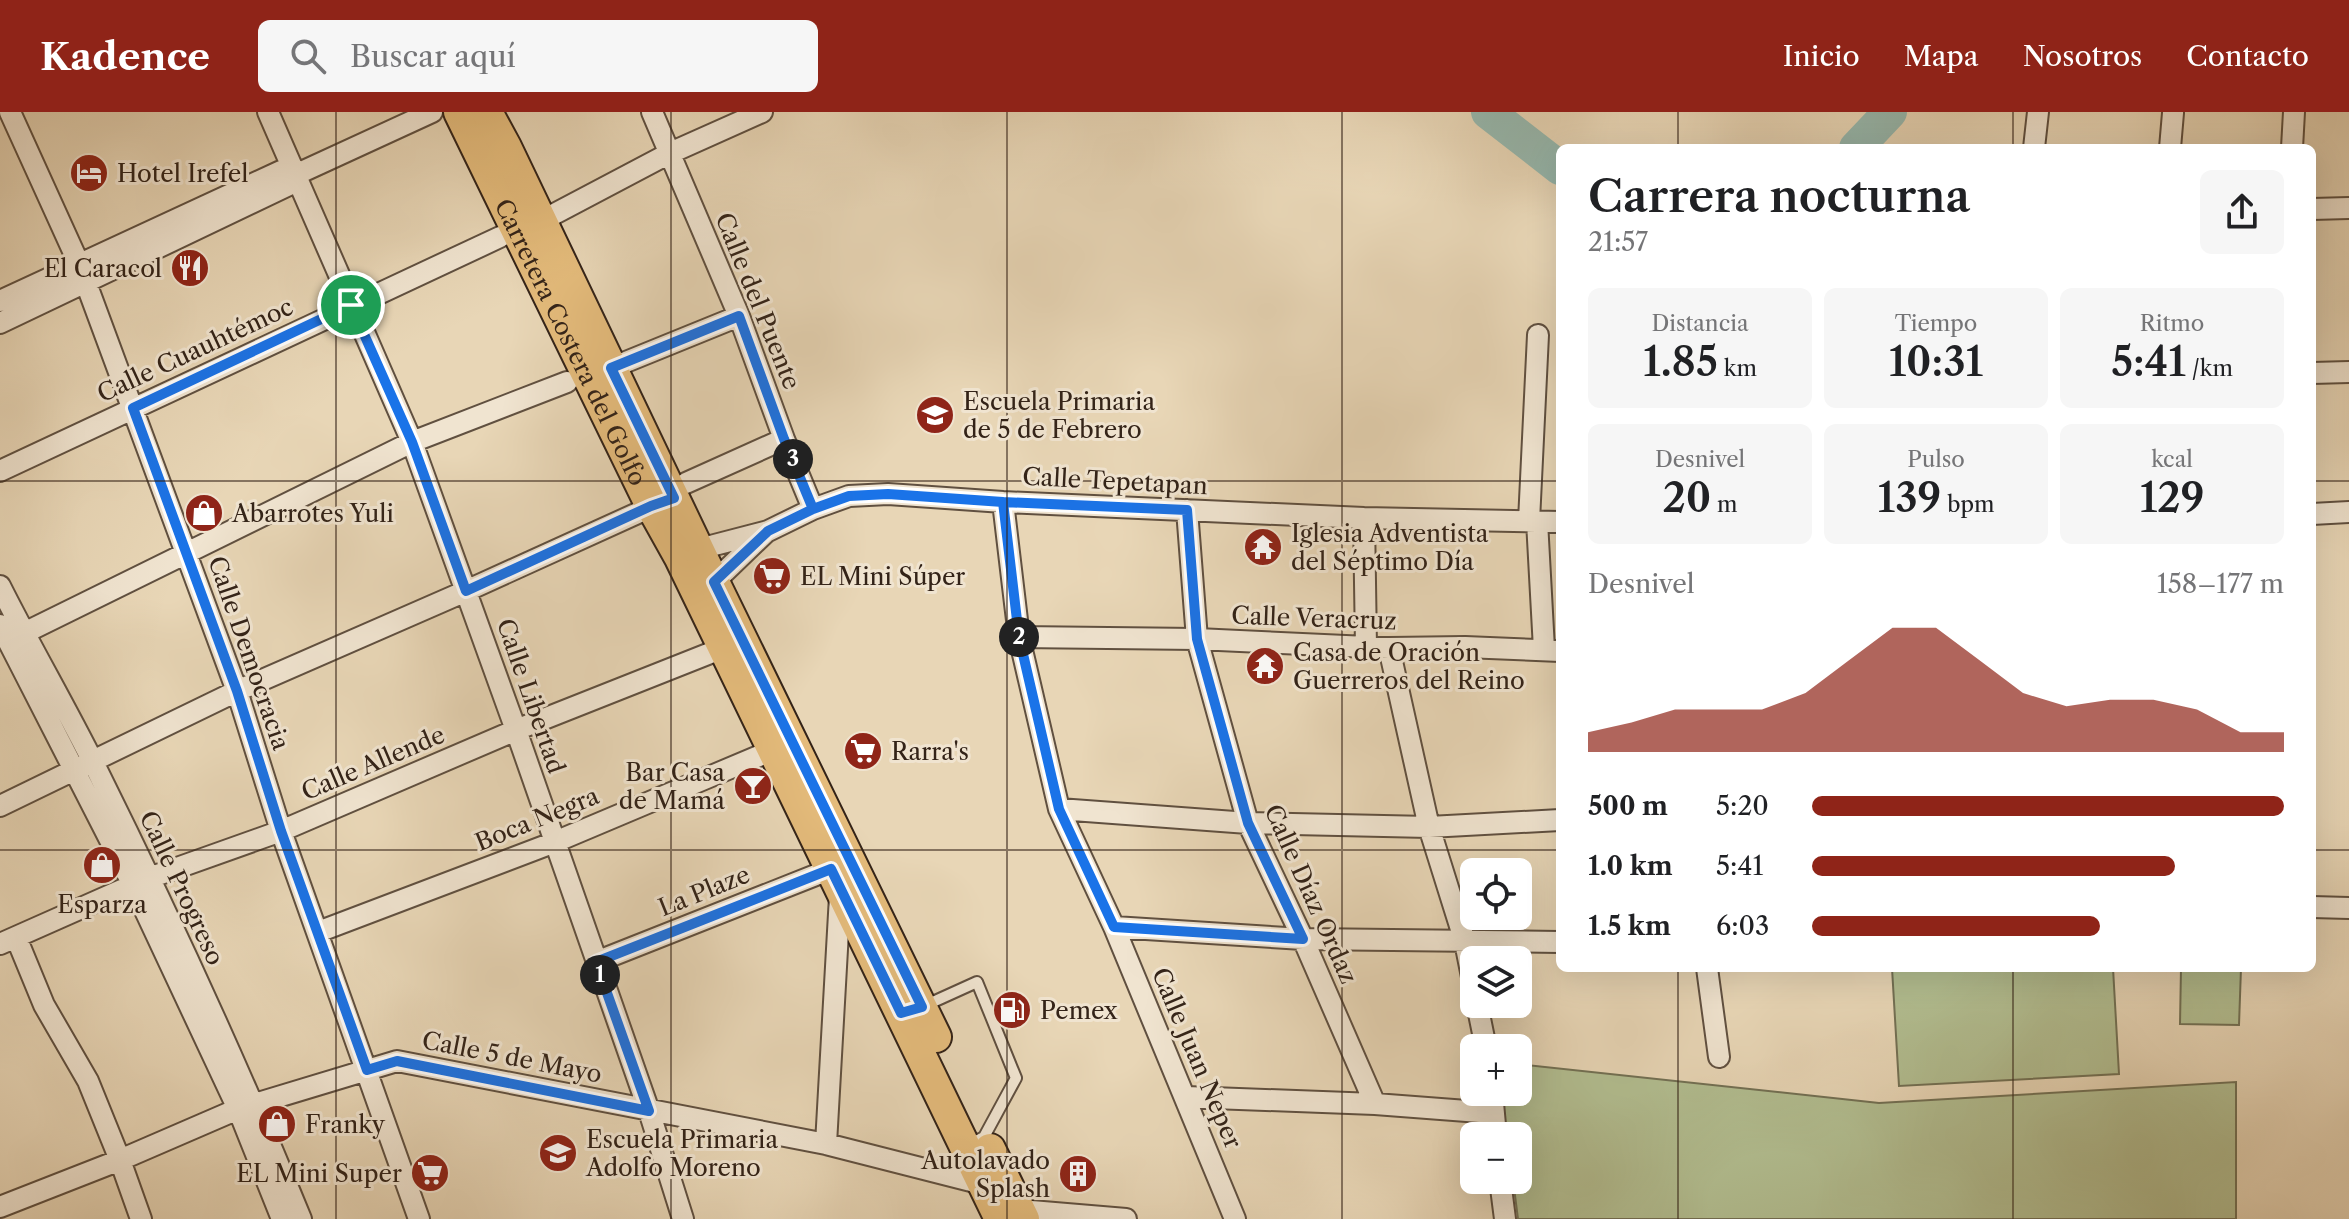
<!DOCTYPE html>
<html lang="es">
<head>
<meta charset="utf-8">
<style>
	:root { --surface:#fff; --page:#f6f6f6; --text:#202124; --muted:#757577; --accent:#8f2418 }
	body { margin:0; font-family:"Libre Caslon Text",serif; background:var(--page); color:var(--text); height:100vh; display:flex; flex-direction:column; font-size:30px; white-space:nowrap }
	* { box-sizing:border-box; margin:0 }
	p { font-size:26px; color:var(--muted) }
	.icon { flex:none; width:44px; height:44px; fill:none; stroke:currentColor; stroke-width:2; stroke-linecap:round; stroke-linejoin:round }
	.map { position:relative; flex:1; overflow:hidden }
	.side { position:absolute; left:1556px; top:32px; width:760px; height:828px; display:flex; flex-direction:column; background:var(--surface); border-radius:12px; box-shadow:0 8px 32px #0002 }
	.side>* { flex:none }
	.tools { position:absolute; left:1460px; top:746px; display:grid; gap:16px }
	.tools a { display:grid; place-items:center; width:72px; height:72px; border-radius:12px; background:var(--surface); box-shadow:0 8px 32px #0002; font-size:40px }
	.pin { position:absolute; display:grid; place-items:center; width:68px; height:68px; color:#fff; margin:-34px; border:4px solid #fff; border-radius:50%; box-shadow:0 2px 8px #0007 }
	.km { position:absolute; width:40px; height:40px; margin:-20px; border-radius:50%; background:#222; color:#fff; font-size:22px; line-height:40px; text-align:center }
	.round { display:grid; place-items:center; flex:none; width:84px; height:84px; border-radius:12px; background:var(--page) }
	.head { display:flex; align-items:center; justify-content:space-between; height:136px; padding:0 32px }
	h1 { font-size:44px; font-weight:600; line-height:60px }
	.stats { display:grid; grid-template-columns:repeat(3,1fr); gap:12px; height:136px; padding:8px 32px }
	.stats div { display:grid; align-content:center; border-radius:12px; background:var(--page); text-align:center }
	.stats b { font-size:40px; font-weight:600 }
	.stats small { font-size:22px; font-weight:400 }
	.stats p { font-size:22px }
	.chart { height:224px; padding:16px 32px }
	.chart p { display:flex; justify-content:space-between }
	.chart svg { width:100%; height:144px; margin-top:8px; fill:var(--accent); opacity:.7 }
	ul { padding:0 32px; list-style:none; font-size:26px }
	li { display:grid; grid-template-columns:128px 96px 1fr; align-items:center; height:60px }
	li i { height:20px; border-radius:10px; background:var(--accent) }
	header { display:flex; align-items:center; gap:48px; box-sizing:border-box; height:112px; padding:0 40px; background:var(--accent); color:#fff }
	header strong { font-size:38px }
	nav { display:flex; gap:44px; margin-inline-start:auto; font-size:28px }
	.search { width:560px; height:72px; background:var(--page); display:flex; align-items:center; gap:20px; box-sizing:border-box; padding:0 28px; border-radius:12px; color:var(--muted); font-size:30px }
	.map>svg:first-child { display:block }
	.green { fill:#b2be91; stroke:#727054; stroke-width:2 }
	.lines { fill:none; stroke-linecap:round; stroke-linejoin:round }
	.river { stroke:#97b9af; stroke-width:34 }
	.lane-casing { stroke:#605040; stroke-width:14 }
	.street-casing { stroke:#605040; stroke-width:24 }
	.primary-casing { stroke:#332318; stroke-width:34 }
	.lane { stroke:#f0e4d0; stroke-width:10 }
	.street { stroke:#f0e4d0; stroke-width:20 }
	.primary { stroke:#e4bb7b; stroke-width:30 }
	.route-casing { stroke:#fff; stroke-width:16 }
	.route { stroke:#1a73e8; stroke-width:10 }
	.grid { fill:none; stroke:#332318; stroke-width:2; stroke-opacity:0.55 }
	.labels { text-anchor:middle; dominant-baseline:central; stroke-width:6; stroke-linejoin:round; paint-order:stroke }
	.poi-label { font-size:24px; fill:#332318; stroke:#f0e4d0; text-anchor:start }
	.street-label { font-size:24px; fill:#332318; stroke:#f0e4d0 }
</style>
</head>
<body>
<header>
<strong>Kadence</strong>
<div class="search"><svg class="icon" aria-label="search" viewBox="0 0 24 24"><circle cx="10" cy="10" r="6"/><path d="M15 15l6 6"/></svg>Buscar aquí</div>
<nav><a>Inicio</a><a>Mapa</a><a>Nosotros</a><a>Contacto</a></nav>
</header>
<div class="map">
<svg width="2349" height="1107" viewBox="0 0 2349 1107">
	<rect width="100%" height="100%" fill="#e8d6b6"/>
	<filter id="stains"><feTurbulence type="fractalNoise" baseFrequency=".0025" numOctaves="4"/><feColorMatrix values="0 0 0 0 .2 0 0 0 0 .09 0 0 0 0 .02 0 0 0 .5 -.17"/></filter>
	<radialGradient id="worn" r=".72"><stop offset=".6" stop-color="#630" stop-opacity="0"/><stop offset="1" stop-color="#630" stop-opacity=".3"/></radialGradient>
	<!-- green -->
	<path class="green" d="M 1892,856 L 2113,856 L 2119,962 L 1899,974 Z
		M 2181,856 L 2241,856 L 2239,913 L 2180,912 Z
		M 1518,952 L 1879,991 L 2236,970 L 2236,1107 L 1518,1107 L 1513,1068 L 1518,1068 L 1518,1024 L 1506,1024 L 1499,980 L 1518,980 Z"/>
	<g class="lines">
		<!-- river -->
		<path class="river" d="M 1488,0 L 1560,56
			M 1856,36 L 1890,0"/>
		<defs>
			<path id="lane" d="M 924,894 L 977,870 L 1016,966 L 984,1025 L 974,1030"/>
			<path id="street" d="M 10,0 L 79,152 L 237,579 L 281,719 L 419,1107
				M 268,0 L 412,330 L 516,618 L 649,999 L 683,1107
				M 652,0 L 739,204 L 784,327 L 813,397
				M 2034,36 L 2038,0
				M 2170,36 L 2173,1
				M 2292,36 L 2294,0
				M 2312,97 L 2349,96
				M 541,109 L 668,42 L 762,0
				M 0,189 L 281,59 L 295,63
				M 0,211 L 289,73 L 295,63 L 432,0
				M 611,256 L 739,204
				M 2312,261 L 2349,260
				M 0,359 L 500,125
				M 686,371 L 784,327
				M 1003,390 L 1019,525 L 1059,697 L 1114,815 L 1235,1107
				M 1187,398 L 1197,527 L 1248,711 L 1303,827 L 1375,992
				M 2312,402 L 2349,400
				M 1364,406 L 1366,535
				M 1529,409 L 1538,223
				M 1537,409 L 1544,537
				M 687,443 L 699,437 L 768,419 L 813,397 L 849,384 L 888,382 L 1003,390 L 1364,406 L 1560,410
				M 0,474 C 30,534 64,592 94,652 C 168,801 238,953 301,1107
				M 705,474 L 714,470 L 765,421
				M 0,513 L 133,773 L 238,997 L 282,1107
				M 1019,525 L 1197,527 L 1389,536 L 1465,535 L 1560,539
				M 12,527 L 412,330 L 567,270
				M 1389,536 L 1429,715 L 1465,830 L 1474,875
				M 0,694 L 237,579 L 466,479 L 662,390
				M 1059,697 L 1248,711 L 1429,715 L 1560,708
				M 2312,795 L 2349,796
				M 1114,815 L 1303,827 L 1560,830
				M 318,820 L 555,730 L 773,638
				M 16,825 L 44,893 L 88,969 L 120,1048 L 141,1107
				M 0,832 L 149,766 L 281,719 L 516,618 L 723,536
				M 596,850 L 831,757
				M 1707,856 L 1719,945
				M 1477,892 L 1486,936
				M 1492,980 L 1496,1024
				M 1186,985 L 1375,992 L 1493,1001
				M 826,1032 L 840,784
				M 1500,1068 L 1505,1107
				M 0,1095 L 120,1048 L 238,997 L 397,949 L 826,1032 L 983,1072
				M 1019,1098 L 1126,1107"/>
			<g id="primary">
				<path id="s1" d="M 459,0 L 651,394 L 680,446 L 1000,1107"/>
				<path d="M 487,0 L 506,35 L 714,470 L 936,925"/>
				<path d="M 990,1037 L 1024,1107"/>
			</g>
		</defs>
		<!-- lane casing -->
		<use href="#lane" class="lane-casing"/>
		<!-- street casing -->
		<use href="#street" class="street-casing"/>
		<!-- primary casing -->
		<use href="#primary" class="primary-casing"/>
		<!-- lane -->
		<use href="#lane" class="lane"/>
		<!-- street -->
		<use href="#street" class="street"/>
		<!-- primary -->
		<use href="#primary" class="primary"/>
	</g>
	<g class="lines">
		<defs>
			<path id="route" d="M 351,193 L 133,296 L 237,579 L 281,719 L 367,958 L 397,949 L 649,999 L 596,850 L 831,757 L 901,901 L 922,895 L 714,470 L 768,419 L 813,397 L 849,384 L 888,382 L 1003,390 L 1019,525 L 1059,697 L 1114,815 L 1303,827 L 1248,711 L 1197,527 L 1187,398 L 1003,390 L 888,382 L 849,384 L 813,397 L 784,327 L 739,204 L 611,256 L 674,386 L 651,394 L 466,479 L 412,330 L 351,193"/>
		</defs>
		<!-- route casing -->
		<use href="#route" class="route-casing"/>
		<!-- route -->
		<use href="#route" class="route"/>
	</g>
	<!-- grid -->
	<path class="grid" d="M 336,0 L 336,1107M 671,0 L 671,1107M 1007,0 L 1007,1107M 1342,0 L 1342,1107M 1678,0 L 1678,36M 2013,0 L 2013,36M 0,369 L 1560,369M 2312,369 L 2349,369M 0,738 L 1560,738M 2312,738 L 2349,738M 1678,856 L 1678,1107M 2013,856 L 2013,1107"/>
	<!-- icons -->
	<defs>
		<symbol id="hotel-disc" viewBox="-11 -11 22 22"><circle r="9.5" fill="#8f2418" stroke="#f0e4d0"/><path d="M-6-4.5h1.5V1H6V5H4.5V3h-9V5H-6ZM-4 0a1.8 1.8 0 1 1 3.6 0ZM.5 0V-2.5h3Q6-2.5 6 0Z" fill="#fff"/></symbol>
		<symbol id="restaurant-disc" viewBox="-11 -11 22 22"><circle r="9.5" fill="#8f2418" stroke="#f0e4d0"/><path d="M-5-6h1v4h1v-4h1v4h1v-4h1v5L-1.5 .5V6h-2V.5L-5-1ZM5-6V6H3V1.5H1.5Q1.5-4 5-6Z" fill="#fff"/></symbol>
		<symbol id="school-disc" viewBox="-11 -11 22 22"><circle r="9.5" fill="#8f2418" stroke="#f0e4d0"/><path d="M0-5L7-2L0 1L-7-2ZM-4 1L0 2.5L4 1V4Q0 6-4 4Z" fill="#fff"/></symbol>
		<symbol id="shop-disc" viewBox="-11 -11 22 22"><circle r="9.5" fill="#8f2418" stroke="#f0e4d0"/><path d="M-5-2.5h2.3a2.7 3.5 0 0 1 5.4 0H5L5.5 6h-11ZM-1.5-2.5h3a1.5 2.3 0 0 0-3 0Z" fill="#fff"/></symbol>
		<symbol id="temple-disc" viewBox="-11 -11 22 22"><circle r="9.5" fill="#8f2418" stroke="#f0e4d0"/><path d="M0-6L5-2H3V0L6.5 2.5H4V6H1.5V3h-3V6H-4V2.5H-6.5L-3 0V-2H-5Z" fill="#fff"/></symbol>
		<symbol id="supermarket-disc" viewBox="-11 -11 22 22"><circle r="9.5" fill="#8f2418" stroke="#f0e4d0"/><path d="M-6-5.5h2.5l.6 2H6L4.5 2H-2.5L-4.4-4H-6ZM-1.5 3.2a1.3 1.3 0 1 0 .1 0ZM3 3.2a1.3 1.3 0 1 0 .1 0Z" fill="#fff"/></symbol>
		<symbol id="bar-disc" viewBox="-11 -11 22 22"><circle r="9.5" fill="#8f2418" stroke="#f0e4d0"/><path d="M-6-5H6L.8 .8V4.5H3.5V6h-7V4.5H-.8V.8Z" fill="#fff"/></symbol>
		<symbol id="fuel-disc" viewBox="-11 -11 22 22"><circle r="9.5" fill="#8f2418" stroke="#f0e4d0"/><path d="M-5.5-6h7V0h2V4h1.3V-2.5L3-4.5l.8-.8L6-3V5H2.5V1h-1V6h-7ZM-4.2-4.7v3.2H.2V-4.7Z" fill="#fff"/></symbol>
		<symbol id="building-disc" viewBox="-11 -11 22 22"><circle r="9.5" fill="#8f2418" stroke="#f0e4d0"/><path d="M-4-6H4V6H1V3H-1V6H-4ZM-2.5-4.3h1.7v1.8h-1.7ZM.8-4.3h1.7v1.8H.8ZM-2.5-1h1.7V.8h-1.7ZM.8-1h1.7V.8H.8Z" fill="#fff"/></symbol>
	</defs>
	<g fill-rule="evenodd">
		<use href="#hotel-disc" x="67" y="39" width="44" height="44"/>
		<use href="#restaurant-disc" x="168" y="134" width="44" height="44"/>
		<use href="#school-disc" x="913" y="281" width="44" height="44"/>
		<use href="#shop-disc" x="182" y="379" width="44" height="44"/>
		<use href="#temple-disc" x="1241" y="413" width="44" height="44"/>
		<use href="#supermarket-disc" x="750" y="442" width="44" height="44"/>
		<use href="#temple-disc" x="1243" y="532" width="44" height="44"/>
		<use href="#supermarket-disc" x="841" y="617" width="44" height="44"/>
		<use href="#bar-disc" x="731" y="652" width="44" height="44"/>
		<use href="#shop-disc" x="80" y="731" width="44" height="44"/>
		<use href="#fuel-disc" x="990" y="876" width="44" height="44"/>
		<use href="#shop-disc" x="255" y="990" width="44" height="44"/>
		<use href="#school-disc" x="536" y="1019" width="44" height="44"/>
		<use href="#supermarket-disc" x="408" y="1039" width="44" height="44"/>
		<use href="#building-disc" x="1056" y="1040" width="44" height="44"/>
	</g>
	<g class="labels">
		<!-- poi labels -->
		<g class="poi-label">
			<text x="117" y="61">Hotel Irefel</text>
			<text x="162" y="156" text-anchor="end">El Caracol</text>
			<text x="963" y="289">Escuela Primaria<tspan x="963" dy="28">de 5 de Febrero</tspan></text>
			<text x="232" y="401">Abarrotes Yuli</text>
			<text x="1291" y="421">Iglesia Adventista<tspan x="1291" dy="28">del Séptimo Día</tspan></text>
			<text x="800" y="464">EL Mini Súper</text>
			<text x="1293" y="540">Casa de Oración<tspan x="1293" dy="28">Guerreros del Reino</tspan></text>
			<text x="891" y="639">Rarra's</text>
			<text x="725" y="660" text-anchor="end">Bar Casa<tspan x="725" dy="28">de Mamá</tspan></text>
			<text x="102" y="792" text-anchor="middle">Esparza</text>
			<text x="1040" y="898">Pemex</text>
			<text x="305" y="1012">Franky</text>
			<text x="586" y="1027">Escuela Primaria<tspan x="586" dy="28">Adolfo Moreno</tspan></text>
			<text x="1050" y="1048" text-anchor="end">Autolavado<tspan x="1050" dy="28">Splash</tspan></text>
			<text x="402" y="1061" text-anchor="end">EL Mini Super</text>
		</g>
		<!-- street labels -->
		<g class="street-label">
			<text transform="translate(758 189) rotate(68)">Calle del Puente</text>
			<text stroke="none"><textPath href="#s1" startOffset="256">Carretera Costera del Golfo</textPath></text>
			<text transform="translate(195 238) rotate(-25)">Calle Cuauhtémoc</text>
			<text transform="translate(1115 369) rotate(3)">Calle Tepetapan</text>
			<text transform="translate(1314 506) rotate(2)">Calle Veracruz</text>
			<text transform="translate(249 541) rotate(71)">Calle Democracia</text>
			<text transform="translate(531 584) rotate(71)">Calle Libertad</text>
			<text transform="translate(373 651) rotate(-23)">Calle Allende</text>
			<text transform="translate(537 707) rotate(-22)">Boca Negra</text>
			<text transform="translate(182 776) rotate(65)">Calle Progreso</text>
			<text transform="translate(704 779) rotate(-22)">La Plaze</text>
			<text transform="translate(1311 782) rotate(66)">Calle Díaz Ordaz</text>
			<text transform="translate(512 945) rotate(11)">Calle 5 de Mayo</text>
			<text transform="translate(1197 946) rotate(67)">Calle Juan Neper</text>
		</g>
	</g>
	<rect width="100%" height="100%" filter="url(#stains)"/>
	<rect width="100%" height="100%" fill="url(#worn)"/>
</svg>
<div class="tools">
<a><svg class="icon" aria-label="locate" viewBox="0 0 24 24"><circle cx="12" cy="12" r="6"/><path d="M12 2v4M12 18v4M2 12h4M18 12h4"/></svg></a>
<a><svg class="icon" aria-label="layers" viewBox="0 0 24 24"><path d="M12 4l9 5-9 5-9-5zM3 14l9 5 9-5"/></svg></a>
<a>+</a>
<a>−</a>
</div>
<div class="pin" style="left:351px;top:193px;background:#1e9e55"><svg class="icon" aria-label="arrive" viewBox="0 0 24 24"><path d="M6 21V4h12l-3 4 3 4H6"/></svg></div>
<b class="km" style="left:600px;top:863px">1</b>
<b class="km" style="left:1019px;top:525px">2</b>
<b class="km" style="left:793px;top:347px">3</b>
<section class="side">
<div class="head"><div><h1>Carrera nocturna</h1><p>21:57</p></div><a class="round"><svg class="icon" aria-label="share" viewBox="0 0 24 24"><path d="M12 15V3M7 8l5-5 5 5M5 13v7h14v-7"/></svg></a></div>
<div class="stats">
<div><p>Distancia</p><b>1.85<small> km</small></b></div>
<div><p>Tiempo</p><b>10:31</b></div>
<div><p>Ritmo</p><b>5:41<small> /km</small></b></div>
</div>
<div class="stats">
<div><p>Desnivel</p><b>20<small> m</small></b></div>
<div><p>Pulso</p><b>139<small> bpm</small></b></div>
<div><p>kcal</p><b>129</b></div>
</div>
<div class="chart"><p><span>Desnivel</span>158–177 m</p>
<svg viewBox="0 0 160 44" preserveAspectRatio="none"><path d="M0 44V38L10 35L20 31L30 31L40 31L50 26L60 16L70 6L80 6L90 16L100 26L110 30L120 28L130 28L140 31L150 38L160 38V44z"/></svg>
</div>
<ul>
<li><b>500 m</b>5:20<i style="width:100%"></i></li>
<li><b>1.0 km</b>5:41<i style="width:77%"></i></li>
<li><b>1.5 km</b>6:03<i style="width:61%"></i></li>
</ul>
</section>
</div>
</body>
</html>
